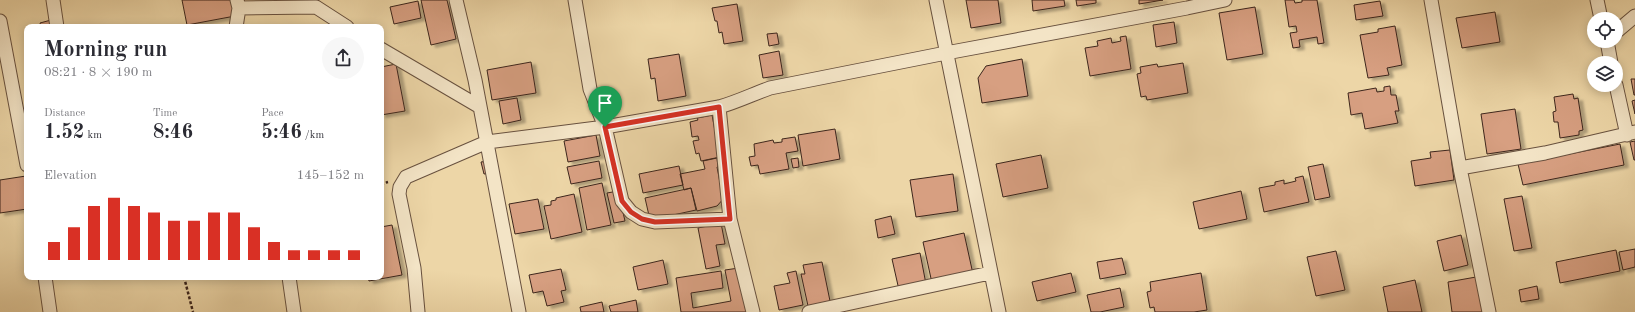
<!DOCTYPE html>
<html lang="en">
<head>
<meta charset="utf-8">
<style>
	:root { --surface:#fff; --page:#f7f7f7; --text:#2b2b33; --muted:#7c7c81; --accent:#d93025 }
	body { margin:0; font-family:"Old Standard TT",serif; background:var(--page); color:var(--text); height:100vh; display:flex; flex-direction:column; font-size:15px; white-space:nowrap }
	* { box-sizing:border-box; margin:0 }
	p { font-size:13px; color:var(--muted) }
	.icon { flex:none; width:22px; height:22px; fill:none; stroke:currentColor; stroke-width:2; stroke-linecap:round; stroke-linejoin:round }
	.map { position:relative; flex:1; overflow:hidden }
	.sheet { position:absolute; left:24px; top:24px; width:360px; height:256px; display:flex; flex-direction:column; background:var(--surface); border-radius:8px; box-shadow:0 2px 10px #0003 }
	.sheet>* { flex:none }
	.buttons { position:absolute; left:1587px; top:12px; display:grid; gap:8px }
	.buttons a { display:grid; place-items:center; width:36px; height:36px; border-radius:50%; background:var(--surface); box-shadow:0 2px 10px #0003; font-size:20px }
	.pin { position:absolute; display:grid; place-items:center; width:34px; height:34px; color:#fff; margin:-41px -17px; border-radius:50% 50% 50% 0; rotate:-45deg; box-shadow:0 0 4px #0007 }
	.pin .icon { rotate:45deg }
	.round { display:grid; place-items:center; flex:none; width:42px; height:42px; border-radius:21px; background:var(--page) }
	.summary { display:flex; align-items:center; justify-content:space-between; height:68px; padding:0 20px }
	h1 { font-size:22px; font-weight:600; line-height:30px }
	.figures { display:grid; grid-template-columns:repeat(3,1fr); gap:6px; height:68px; padding:4px 20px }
	.figures div { display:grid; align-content:center }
	.figures b { font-size:20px; font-weight:600 }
	.figures small { font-size:11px; font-weight:400 }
	.figures p { font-size:11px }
	.chart { height:112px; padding:8px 20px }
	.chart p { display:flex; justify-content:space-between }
	.chart svg { width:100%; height:72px; margin-top:4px; stroke:var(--accent); stroke-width:6 }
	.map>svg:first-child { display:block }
	.building { fill:#d79f81; stroke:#3c251c; filter:url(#shadow) }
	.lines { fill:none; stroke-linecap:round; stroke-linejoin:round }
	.minor-casing { stroke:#68513f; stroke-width:15 }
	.path { stroke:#3c251c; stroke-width:2.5; stroke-dasharray:3 2; stroke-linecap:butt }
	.minor { stroke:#f3e4c6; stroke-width:13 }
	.route-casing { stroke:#fff; stroke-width:8 }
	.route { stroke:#d93025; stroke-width:5 }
</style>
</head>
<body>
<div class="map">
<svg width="1635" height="312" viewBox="0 0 1635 312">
	<defs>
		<filter id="shadow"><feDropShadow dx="4.5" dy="2.5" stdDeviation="1" flood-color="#0004"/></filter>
	</defs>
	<rect width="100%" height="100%" fill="#edd6a7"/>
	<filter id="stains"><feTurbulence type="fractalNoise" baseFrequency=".005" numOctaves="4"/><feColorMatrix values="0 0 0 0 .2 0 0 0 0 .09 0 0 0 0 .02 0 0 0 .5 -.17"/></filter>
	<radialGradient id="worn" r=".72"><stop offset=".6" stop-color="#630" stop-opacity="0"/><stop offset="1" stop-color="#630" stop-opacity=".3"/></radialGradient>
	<!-- building -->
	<path class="building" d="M 182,0 L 232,0 L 235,16 L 187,25 Z
		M 421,0 L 447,0 L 456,39 L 431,45 Z
		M 966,0 L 998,0 L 1001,23 L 971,28 Z
		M 1032,0 L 1064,0 L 1065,6 L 1033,11 Z
		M 1076,0 L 1096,0 L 1096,3 L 1077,6 Z
		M 1139,0 L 1163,0 L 1139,4 Z
		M 1285,0 L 1294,0 L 1295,3 L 1302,2 L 1302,0 L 1317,0 L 1324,43 L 1318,44 L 1317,37 L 1299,40 L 1300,47 L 1293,48 L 1290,33 L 1297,32 L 1296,26 L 1289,27 Z
		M 418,1 L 421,18 L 394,24 L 390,7 Z
		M 1380,1 L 1383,16 L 1356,20 L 1354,5 Z
		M 737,4 L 743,41 L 724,44 L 722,32 L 719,33 L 717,21 L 715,21 L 712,8 Z
		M 1255,7 L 1263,54 L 1227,60 L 1219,13 Z
		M 1495,12 L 1500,42 L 1462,48 L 1456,18 Z
		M 51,20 L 52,27 L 41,27 L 40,23 Z
		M 1174,22 L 1177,43 L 1156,47 L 1153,25 Z
		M 1395,26 L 1402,65 L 1387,68 L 1389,75 L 1368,78 L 1360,35 L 1378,32 L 1378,29 Z
		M 777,33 L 779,44 L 769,46 L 767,34 Z
		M 1126,36 L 1131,69 L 1090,76 L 1085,48 L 1098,46 L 1097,41 L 1111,38 L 1112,43 L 1121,41 L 1120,37 Z
		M 779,51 L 783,75 L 763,78 L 759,55 Z
		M 679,54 L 686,96 L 658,101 L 655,78 L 651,79 L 648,59 Z
		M 1022,59 L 1028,96 L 982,103 L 978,78 L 986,66 Z
		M 531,62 L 536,93 L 492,100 L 487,70 Z
		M 1183,63 L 1188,93 L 1147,100 L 1146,96 L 1141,97 L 1137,74 L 1141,73 L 1140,67 L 1157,64 L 1158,67 Z
		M 396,64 L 405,111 L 381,115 L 381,67 Z
		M 1631,79 L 1635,79 L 1635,95 L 1634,95 Z
		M 1390,86 L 1391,95 L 1396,95 L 1399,111 L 1395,111 L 1398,123 L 1365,129 L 1362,113 L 1351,115 L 1348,93 L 1376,88 L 1377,92 L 1384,91 L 1384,87 Z
		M 1573,94 L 1574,99 L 1578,98 L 1583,130 L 1579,131 L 1579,135 L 1560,138 L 1558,122 L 1554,122 L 1553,112 L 1556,111 L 1554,97 Z
		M 517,98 L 521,120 L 503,124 L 499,101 Z
		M 1635,100 L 1635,114 L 1632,101 Z
		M 1515,109 L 1521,149 L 1487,154 L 1481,114 Z
		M 712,115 L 720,157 L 701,161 L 699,153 L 696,154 L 693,141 L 699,140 L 698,136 L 692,137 L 690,122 L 698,120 L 697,118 Z
		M 835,129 L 840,159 L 803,166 L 798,135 Z
		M 596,135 L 600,156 L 568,162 L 564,141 Z
		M 795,137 L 798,151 L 786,153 L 789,169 L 760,174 L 758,165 L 751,166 L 749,157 L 755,156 L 754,144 L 773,140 L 774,143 L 782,142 L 782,139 Z
		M 1635,141 L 1635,160 L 1634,160 L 1630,142 Z
		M 1620,144 L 1624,165 L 1523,185 L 1518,164 Z
		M 1450,150 L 1454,180 L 1415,186 L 1411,161 L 1431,158 L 1430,152 Z
		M 1041,155 L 1048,188 L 1003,197 L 996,164 Z
		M 717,158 L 718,167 L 717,167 L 721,188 L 725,197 L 717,206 L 697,211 L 691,188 L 684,190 L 680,174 L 705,169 L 703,161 Z
		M 798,158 L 799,167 L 793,168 L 791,159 Z
		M 488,161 L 491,173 L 484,174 L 481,162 Z
		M 599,161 L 602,178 L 571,184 L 567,167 Z
		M 1323,164 L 1330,197 L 1315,200 L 1308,167 Z
		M 679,166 L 683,185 L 643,193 L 639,174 Z
		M 953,174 L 958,211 L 916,217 L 910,180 Z
		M 26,176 L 27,209 L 0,213 L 0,180 Z
		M 1303,176 L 1309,202 L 1264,212 L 1259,188 L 1275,185 L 1275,182 L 1284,180 L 1284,184 L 1296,181 L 1295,178 Z
		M 602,183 L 611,225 L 587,230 L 579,188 Z
		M 691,188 L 696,210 L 650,220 L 645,198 Z
		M 618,191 L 625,221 L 614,223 L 607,193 Z
		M 1241,191 L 1247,219 L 1199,229 L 1193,202 Z
		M 574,194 L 582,232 L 551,239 L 544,206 L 551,205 L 551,201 L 556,200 L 556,198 Z
		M 1522,196 L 1532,248 L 1514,251 L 1504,199 Z
		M 538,199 L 544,229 L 515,234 L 509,204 Z
		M 891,216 L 895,234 L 878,238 L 875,220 Z
		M 721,223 L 725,244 L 716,245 L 720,266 L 706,269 L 698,228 Z
		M 392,225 L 402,275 L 369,281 L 368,277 L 381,277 L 381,227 Z
		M 964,233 L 973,274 L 932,283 L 923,242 Z
		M 1461,235 L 1468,265 L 1444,271 L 1437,241 Z
		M 1635,249 L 1635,267 L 1623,270 L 1619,252 Z
		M 1616,250 L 1620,271 L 1560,283 L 1556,262 Z
		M 1336,251 L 1345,290 L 1316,296 L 1307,257 Z
		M 920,253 L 926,284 L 899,290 L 892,259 Z
		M 1122,258 L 1126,274 L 1100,279 L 1097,262 Z
		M 663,260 L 668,284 L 638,290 L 633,267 Z
		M 822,262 L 830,301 L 808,306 L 801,274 L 805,274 L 803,265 Z
		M 739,268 L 746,312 L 681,312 L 676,278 L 721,271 L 723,288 L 691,293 L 693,308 L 731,301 L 725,270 Z
		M 561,269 L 566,290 L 561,291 L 564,302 L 547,306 L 543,291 L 533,293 L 529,275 Z
		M 796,271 L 803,305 L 779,310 L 774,286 L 790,283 L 787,273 Z
		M 1071,273 L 1076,292 L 1037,301 L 1032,282 Z
		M 1201,273 L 1207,310 L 1194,312 L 1155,312 L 1154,307 L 1150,308 L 1147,292 L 1151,291 L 1150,282 Z
		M 1476,277 L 1484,312 L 1452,312 L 1448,282 Z
		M 1415,280 L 1422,312 L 1388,312 L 1383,287 Z
		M 1537,286 L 1539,299 L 1521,302 L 1519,290 Z
		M 1120,288 L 1124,307 L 1100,312 L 1091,312 L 1087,295 Z
		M 636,300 L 638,312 L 611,312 L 609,306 Z
		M 602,302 L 604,312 L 581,312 L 580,307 Z"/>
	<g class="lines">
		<defs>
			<path id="minor" d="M 53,0 L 57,27
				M 456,0 L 475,80 L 519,312
				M 575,0 L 590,89 L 605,127 L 719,107 C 737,102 753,94 770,88 L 946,53 L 1187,8 L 1225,0
				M 936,0 L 999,312
				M 1431,0 L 1460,168 L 1489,312
				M 1597,0 L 1601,19
				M 239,8 L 316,7 L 347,27
				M 0,21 L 27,165
				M 236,27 L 239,8 L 237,0
				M 1616,32 L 1635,16
				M 1607,41 L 1611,63
				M 381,49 L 480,107
				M 1616,85 L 1627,135
				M 719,107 L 730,219 L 753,312
				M 1460,168 L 1545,153 L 1635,132
				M 45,277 L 50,312
				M 289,277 L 294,312
				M 418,312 L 414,268 L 399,194 L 400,187 L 406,177 L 487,142 L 605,127 L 622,201 L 631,212 L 642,219 L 655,222 L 730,219
				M 809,312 L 990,273"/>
		</defs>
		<!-- minor casing -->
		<use href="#minor" class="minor-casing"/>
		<!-- path -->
		<path class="path" d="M 381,184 L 388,182
			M 184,277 L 193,312"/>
		<!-- minor -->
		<use href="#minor" class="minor"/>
	</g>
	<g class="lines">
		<defs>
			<path id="route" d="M 719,107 L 730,219 L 655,222 L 642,219 L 631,212 L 622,201 L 605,127 Z"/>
		</defs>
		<!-- route casing -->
		<use href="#route" class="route-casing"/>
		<!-- route -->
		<use href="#route" class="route"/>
	</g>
	<rect width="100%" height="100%" filter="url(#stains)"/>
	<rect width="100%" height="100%" fill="url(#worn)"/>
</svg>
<div class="buttons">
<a><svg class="icon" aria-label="locate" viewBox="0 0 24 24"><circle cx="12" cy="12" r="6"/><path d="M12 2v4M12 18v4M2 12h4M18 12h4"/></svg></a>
<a><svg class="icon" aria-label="layers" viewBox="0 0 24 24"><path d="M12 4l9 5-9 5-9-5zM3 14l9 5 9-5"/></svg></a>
</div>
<div class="pin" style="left:605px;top:127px;background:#1e9e55"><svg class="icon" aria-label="arrive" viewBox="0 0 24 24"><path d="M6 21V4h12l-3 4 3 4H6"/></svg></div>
<section class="sheet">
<div class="summary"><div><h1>Morning run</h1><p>08:21 · 8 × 190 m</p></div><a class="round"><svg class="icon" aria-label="share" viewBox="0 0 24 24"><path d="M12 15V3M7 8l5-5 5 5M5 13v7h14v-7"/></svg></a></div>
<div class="figures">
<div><p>Distance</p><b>1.52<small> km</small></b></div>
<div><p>Time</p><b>8:46</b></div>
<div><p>Pace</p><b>5:46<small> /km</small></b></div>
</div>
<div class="chart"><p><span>Elevation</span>145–152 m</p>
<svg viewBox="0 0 160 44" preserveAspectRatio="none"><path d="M5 44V33M15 44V24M25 44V11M35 44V6M45 44V11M55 44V15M65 44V20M75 44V20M85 44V15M95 44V15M105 44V24M115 44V33M125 44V38M135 44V38M145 44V38M155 44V38"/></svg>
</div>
</section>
</div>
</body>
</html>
